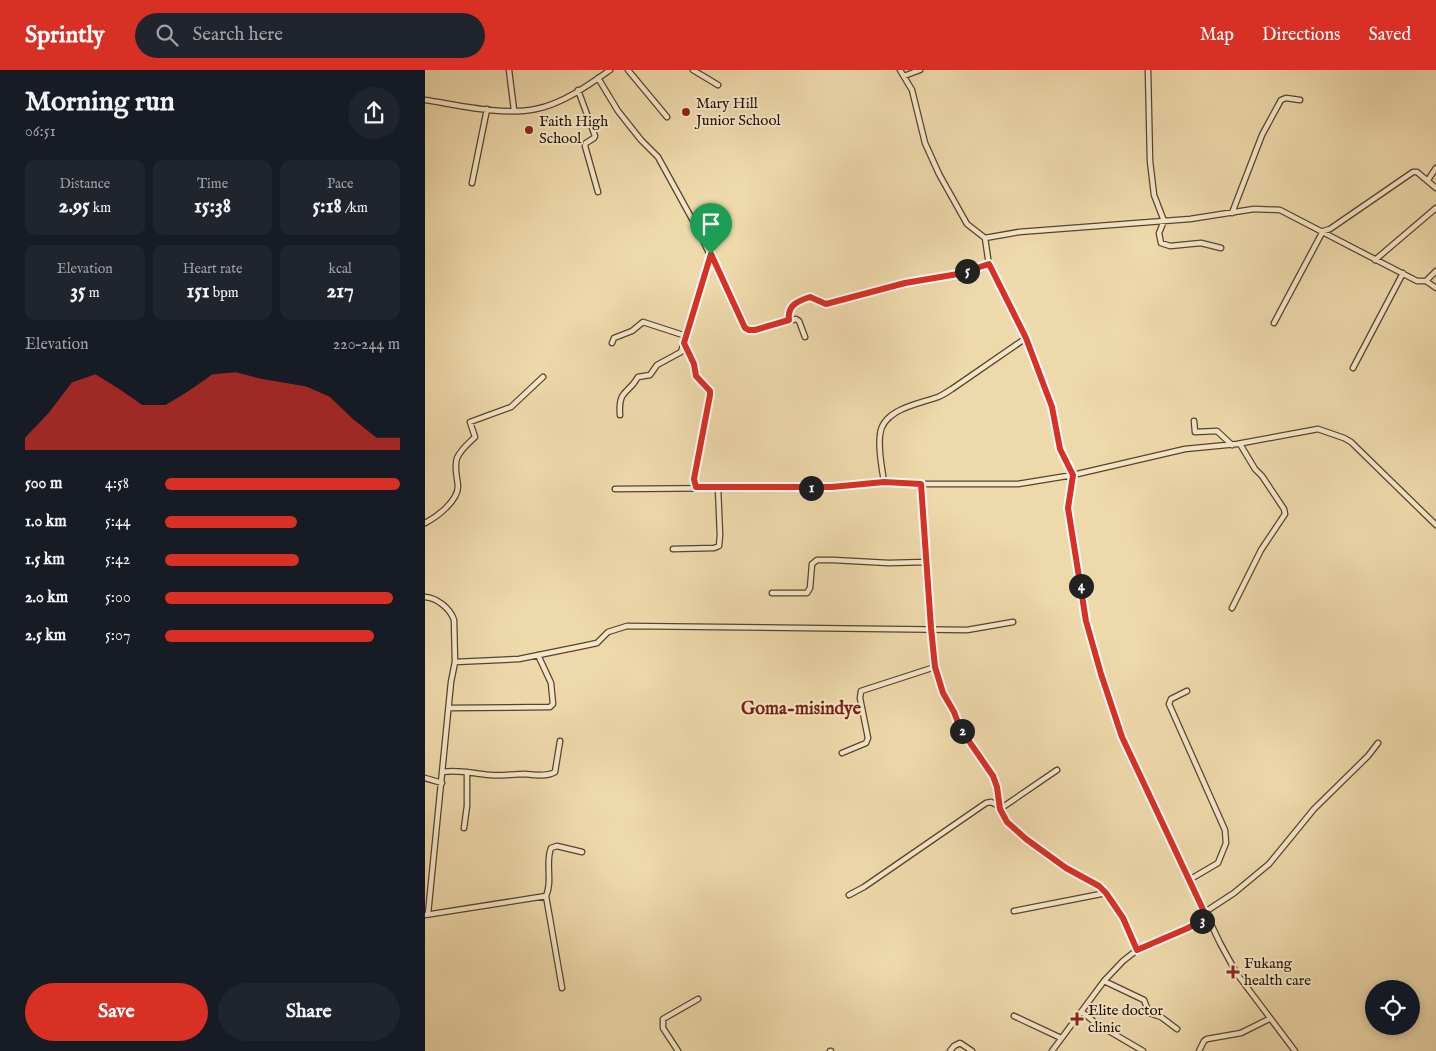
<!DOCTYPE html>
<html lang="en">
<head>
<meta charset="utf-8">
<style>
	:root { --surface:#171b24; --page:#20242c; --text:#f1f3f6; --muted:#9ea1a6; --accent:#d93025 }
	body { margin:0; font-family:"IM FELL English",serif; background:var(--page); color:var(--text); height:100vh; display:flex; flex-direction:column; font-size:19px; white-space:nowrap }
	* { box-sizing:border-box; margin:0 }
	p { font-size:16px; color:var(--muted) }
	.icon { flex:none; width:28px; height:28px; fill:none; stroke:currentColor; stroke-width:2; stroke-linecap:round; stroke-linejoin:round }
	.map { position:relative; flex:1; overflow:hidden }
	.side { display:flex; flex-direction:column; background:var(--surface); width:425px }
	.side>* { flex:none }
	.fabs { position:absolute; left:940px; top:910px; display:grid; gap:10px }
	.fabs a { display:grid; place-items:center; width:55px; height:55px; border-radius:50%; background:var(--surface); box-shadow:0 2px 8px #0003; font-size:25px }
	.pin { position:absolute; display:grid; place-items:center; width:42px; height:42px; color:#fff; margin:-51px -21px; border-radius:50% 50% 50% 0; rotate:-45deg; box-shadow:0 0 5px #0007 }
	.pin .icon { rotate:45deg }
	.km { position:absolute; width:25px; height:25px; margin:-12px; border-radius:50%; background:#222; color:#fff; font-size:14px; line-height:25px; text-align:center }
	.round { display:grid; place-items:center; flex:none; width:52px; height:52px; border-radius:26px; background:var(--page) }
	.overview { display:flex; align-items:center; justify-content:space-between; height:85px; padding:0 25px }
	h1 { font-size:28px; font-weight:700; line-height:38px }
	.metrics { display:grid; grid-template-columns:repeat(3,1fr); gap:8px; height:85px; padding:5px 25px }
	.metrics div { display:grid; align-content:center; border-radius:10px; background:var(--page); text-align:center }
	.metrics b { font-size:21px; font-weight:700 }
	.metrics small { font-size:14px; font-weight:400 }
	.metrics p { font-size:14px }
	.chart { height:140px; padding:10px 25px }
	.chart p { display:flex; justify-content:space-between }
	.chart svg { width:100%; height:90px; margin-top:5px; fill:var(--accent); opacity:.7 }
	.primary-button { display:flex; gap:10px; margin-top:auto; padding:10px 25px }
	.primary-button a { flex:1; height:58px; border-radius:30px; background:var(--accent); color:#fff; font-size:20px; font-weight:700; line-height:58px; text-align:center }
	.primary-button a+a { background:var(--page); color:var(--text) }
	ul { padding:0 25px; list-style:none; font-size:16px }
	li { display:grid; grid-template-columns:80px 60px 1fr; align-items:center; height:38px }
	li i { height:12px; border-radius:6px; background:var(--accent) }
	header { display:flex; align-items:center; gap:30px; box-sizing:border-box; height:70px; padding:0 25px; background:var(--accent); color:#fff }
	header strong { font-size:24px }
	nav { display:flex; gap:28px; margin-inline-start:auto; font-size:18px }
	.search { width:350px; height:45px; background:var(--page); display:flex; align-items:center; gap:12px; box-sizing:border-box; padding:0 18px; border-radius:28px; color:var(--muted); font-size:19px }
	main { display:flex; flex:1; min-height:0 }
	.map>svg:first-child { display:block }
	.lines { fill:none; stroke-linecap:round; stroke-linejoin:round }
	.street-casing { stroke:#58432b; stroke-width:7 }
	.street { stroke:#f4e6c8; stroke-width:4.5 }
	.route-casing { stroke:#fff; stroke-width:10 }
	.route { stroke:#d93025; stroke-width:6 }
	.poi-dot { fill:#8f2418; stroke:#f4e6c8; stroke-width:2 }
	.labels { text-anchor:middle; dominant-baseline:central; stroke-width:4; stroke-linejoin:round; paint-order:stroke }
	.poi-label { font-size:15px; fill:#261100; stroke:#f4e6c8; text-anchor:start }
	.quarter-label { font-size:18px; font-weight:bold; fill:#7a1f14; stroke:#f4e6c8 }
</style>
</head>
<body>
<header>
<strong>Sprintly</strong>
<div class="search"><svg class="icon" aria-label="search" viewBox="0 0 24 24"><circle cx="10" cy="10" r="6"/><path d="M15 15l6 6"/></svg>Search here</div>
<nav><a>Map</a><a>Directions</a><a>Saved</a></nav>
</header>
<main>
<section class="side">
<div class="overview"><div><h1>Morning run</h1><p>06:51</p></div><a class="round"><svg class="icon" aria-label="share" viewBox="0 0 24 24"><path d="M12 15V3M7 8l5-5 5 5M5 13v7h14v-7"/></svg></a></div>
<div class="metrics">
<div><p>Distance</p><b>2.95<small> km</small></b></div>
<div><p>Time</p><b>15:38</b></div>
<div><p>Pace</p><b>5:18<small> /km</small></b></div>
</div>
<div class="metrics">
<div><p>Elevation</p><b>35<small> m</small></b></div>
<div><p>Heart rate</p><b>151<small> bpm</small></b></div>
<div><p>kcal</p><b>217</b></div>
</div>
<div class="chart"><p><span>Elevation</span>220–244 m</p>
<svg viewBox="0 0 160 44" preserveAspectRatio="none"><path d="M0 44V38L10 26L20 11L30 7L40 14L50 22L60 22L70 15L80 7L90 6L100 9L110 11L120 13L130 18L140 29L150 38L160 38V44z"/></svg>
</div>
<ul>
<li><b>500 m</b>4:58<i style="width:100%"></i></li>
<li><b>1.0 km</b>5:44<i style="width:56%"></i></li>
<li><b>1.5 km</b>5:42<i style="width:57%"></i></li>
<li><b>2.0 km</b>5:00<i style="width:97%"></i></li>
<li><b>2.5 km</b>5:07<i style="width:89%"></i></li>
</ul>
<div class="primary-button"><a>Save</a><a>Share</a></div>
</section>
<div class="map">
<svg width="1011" height="981" viewBox="0 0 1011 981">
	<rect width="100%" height="100%" fill="#eed9ab"/>
	<filter id="stains"><feTurbulence type="fractalNoise" baseFrequency=".004" numOctaves="4"/><feColorMatrix values="0 0 0 0 .2 0 0 0 0 .09 0 0 0 0 .02 0 0 0 .5 -.17"/></filter>
	<radialGradient id="worn" r=".72"><stop offset=".6" stop-color="#630" stop-opacity="0"/><stop offset="1" stop-color="#630" stop-opacity=".3"/></radialGradient>
	<g class="lines">
		<defs>
			<path id="street" d="M 84,0 L 89,40
				M 203,0 L 242,47
				M 268,0 L 293,15
				M 475,0 L 487,20 L 500,73 L 514,104 L 542,154 L 560,168 L 564,195 L 601,268 L 627,337 L 635,379 L 648,405 L 643,438 L 661,551 L 676,604 L 697,667 L 795,873 L 812,904 L 870,981
				M 723,0 L 725,91 L 729,125 L 739,151 L 734,163 L 736,173 L 745,176 L 776,173 L 796,178
				M 479,6 L 495,0
				M 173,8 L 193,41 L 216,70 L 233,87 L 272,158 L 283,181 L 286,184 L 320,257 L 324,260 L 330,260 L 371,249 L 374,251 L 380,267
				M 153,20 L 170,66 L 169,68 L 161,73 L 160,76 L 173,122
				M 0,30 C 33,35 77,46 111,39 C 137,34 164,15 185,0
				M 1003,110 L 1011,98
				M 47,113 L 62,39
				M 807,143 L 837,65 L 856,30 L 861,28 L 875,30
				M 560,168 L 594,162 L 765,149 L 829,139 L 855,140 L 992,211 L 1001,211 L 1011,201
				M 950,190 L 1011,138
				M 1001,211 L 1011,218
				M 364,250 C 362,235 373,231 385,227 L 401,234 L 480,213 L 533,204 L 564,195
				M 849,253 L 898,161 L 905,159 L 988,102 L 992,102 L 1011,118
				M 187,273 L 189,268 L 207,261 L 218,252 L 261,266
				M 259,274 L 269,294 L 271,306 L 285,321 L 285,325 L 269,409 L 271,417
				M 928,298 L 978,203
				M 195,345 C 193,319 203,325 213,307 L 225,305 L 232,295 L 256,282 L 286,184
				M 769,351 L 770,362 L 792,361 L 807,375
				M 459,412 C 457,397 453,381 455,365 C 457,339 494,334 513,327 C 518,325 522,322 527,319 L 601,268
				M 190,419 L 407,417 L 459,412 L 495,414
				M 0,453 C 12,447 33,431 33,416 C 32,406 29,397 32,388 C 36,379 44,373 50,367 L 45,352 L 86,337 L 118,307
				M 248,479 L 289,478 L 294,476 L 295,465 L 293,418
				M 347,523 L 382,523 L 385,518 L 387,494 L 392,490 L 408,490 L 464,493 L 501,492
				M 0,527 C 12,528 25,538 29,550 L 30,592
				M 807,538 L 836,480 L 860,444 L 859,439 L 837,406 L 830,399 L 815,374
				M 762,621 L 746,629 L 744,634 L 800,760 L 801,773 L 793,793 L 764,810
				M 24,638 L 125,637 L 128,634 L 126,613 L 113,585
				M 417,683 L 441,673 L 443,668 L 435,628 L 436,621 L 510,597
				M 18,702 C 34,699 49,704 65,705 C 77,706 88,704 100,704 C 109,705 122,707 130,702 L 135,671
				M 0,708 L 17,713
				M 575,739 L 632,700
				M 39,758 L 42,736 L 42,702
				M 424,825 L 439,817 L 561,733 L 566,732 L 574,736
				M 121,826 L 137,918
				M 589,841 L 681,823
				M 780,842 L 809,823 L 844,794 L 889,739 L 943,686 L 953,673
				M 3,844 L 26,612 L 30,592 L 94,589 L 158,576 L 172,573 L 183,562 L 202,556 L 542,560 L 588,552
				M 0,845 L 121,826 C 128,811 120,793 126,778 L 132,776 L 157,782
				M 712,880 L 699,848 L 681,823 L 674,816 L 641,798 L 601,769 L 582,752 L 575,739 L 572,717 L 568,707 L 535,658 L 529,642 L 518,623 L 510,597 L 506,558 L 495,414 L 593,414 L 648,405 L 760,379 L 812,374 L 893,359 L 919,368 L 926,372 L 1011,455
				M 679,911 L 719,930 L 724,943 L 736,947 L 752,959
				M 657,942 L 672,954 L 718,981
				M 589,946 L 636,968
				M 253,981 L 238,958 L 238,949 L 273,929
				M 405,981 L 406,981
				M 525,981 L 529,976 L 535,973 L 547,981
				M 627,981 L 679,911 L 698,891 L 712,880 L 763,858 L 782,848
				M 774,981 L 779,971 L 782,969 L 816,963 L 844,949"/>
		</defs>
		<!-- street casing -->
		<use href="#street" class="street-casing"/>
		<!-- street -->
		<use href="#street" class="street"/>
	</g>
	<g class="lines">
		<defs>
			<path id="route" d="M 286,184 L 320,258 L 324,260 L 330,260 L 364,250 C 362,235 373,231 385,227 L 401,234 L 480,213 L 533,204 L 564,194 L 601,268 L 627,337 L 635,379 L 648,405 L 643,438 L 661,551 L 676,604 L 697,667 L 782,848 L 763,858 L 712,880 L 698,848 L 681,823 L 674,816 L 641,798 L 601,769 L 582,752 L 575,739 L 572,717 L 568,706 L 535,658 L 529,642 L 518,623 L 510,597 L 506,558 L 496,414 L 459,412 L 407,417 L 271,417 L 269,409 L 285,325 L 285,321 L 271,306 L 269,294 L 259,273 Z"/>
		</defs>
		<!-- route casing -->
		<use href="#route" class="route-casing"/>
		<!-- route -->
		<use href="#route" class="route"/>
	</g>
	<!-- markers -->
	<g class="poi-dot">
		<circle cx="261" cy="42" r="5"/>
		<circle cx="104" cy="60" r="5"/>
		<path d="M805.5 894.5h5v5h5v5h-5v5h-5v-5h-5v-5h5z"/>
		<path d="M649.5 941.5h5v5h5v5h-5v5h-5v-5h-5v-5h5z"/>
	</g>
	<g class="labels">
		<!-- poi labels -->
		<g class="poi-label">
			<text x="271" y="33">Mary Hill<tspan x="271" dy="17">Junior School</tspan></text>
			<text x="114" y="51">Faith High<tspan x="114" dy="17">School</tspan></text>
			<text x="819" y="893">Fukang<tspan x="819" dy="17">health care</tspan></text>
			<text x="663" y="940">Elite doctor<tspan x="663" dy="17">clinic</tspan></text>
		</g>
		<!-- quarter labels -->
		<g class="quarter-label">
			<text x="376" y="639">Goma-misindye</text>
		</g>
	</g>
	<rect width="100%" height="100%" filter="url(#stains)"/>
	<rect width="100%" height="100%" fill="url(#worn)"/>
</svg>
<div class="fabs">
<a><svg class="icon" aria-label="locate" viewBox="0 0 24 24"><circle cx="12" cy="12" r="6"/><path d="M12 2v4M12 18v4M2 12h4M18 12h4"/></svg></a>
</div>
<div class="pin" style="left:286px;top:184px;background:#1e9e55"><svg class="icon" aria-label="arrive" viewBox="0 0 24 24"><path d="M6 21V4h12l-3 4 3 4H6"/></svg></div>
<b class="km" style="left:386px;top:418px">1</b>
<b class="km" style="left:537px;top:661px">2</b>
<b class="km" style="left:777px;top:851px">3</b>
<b class="km" style="left:656px;top:516px">4</b>
<b class="km" style="left:542px;top:201px">5</b>
</div>
</main>
</body>
</html>
